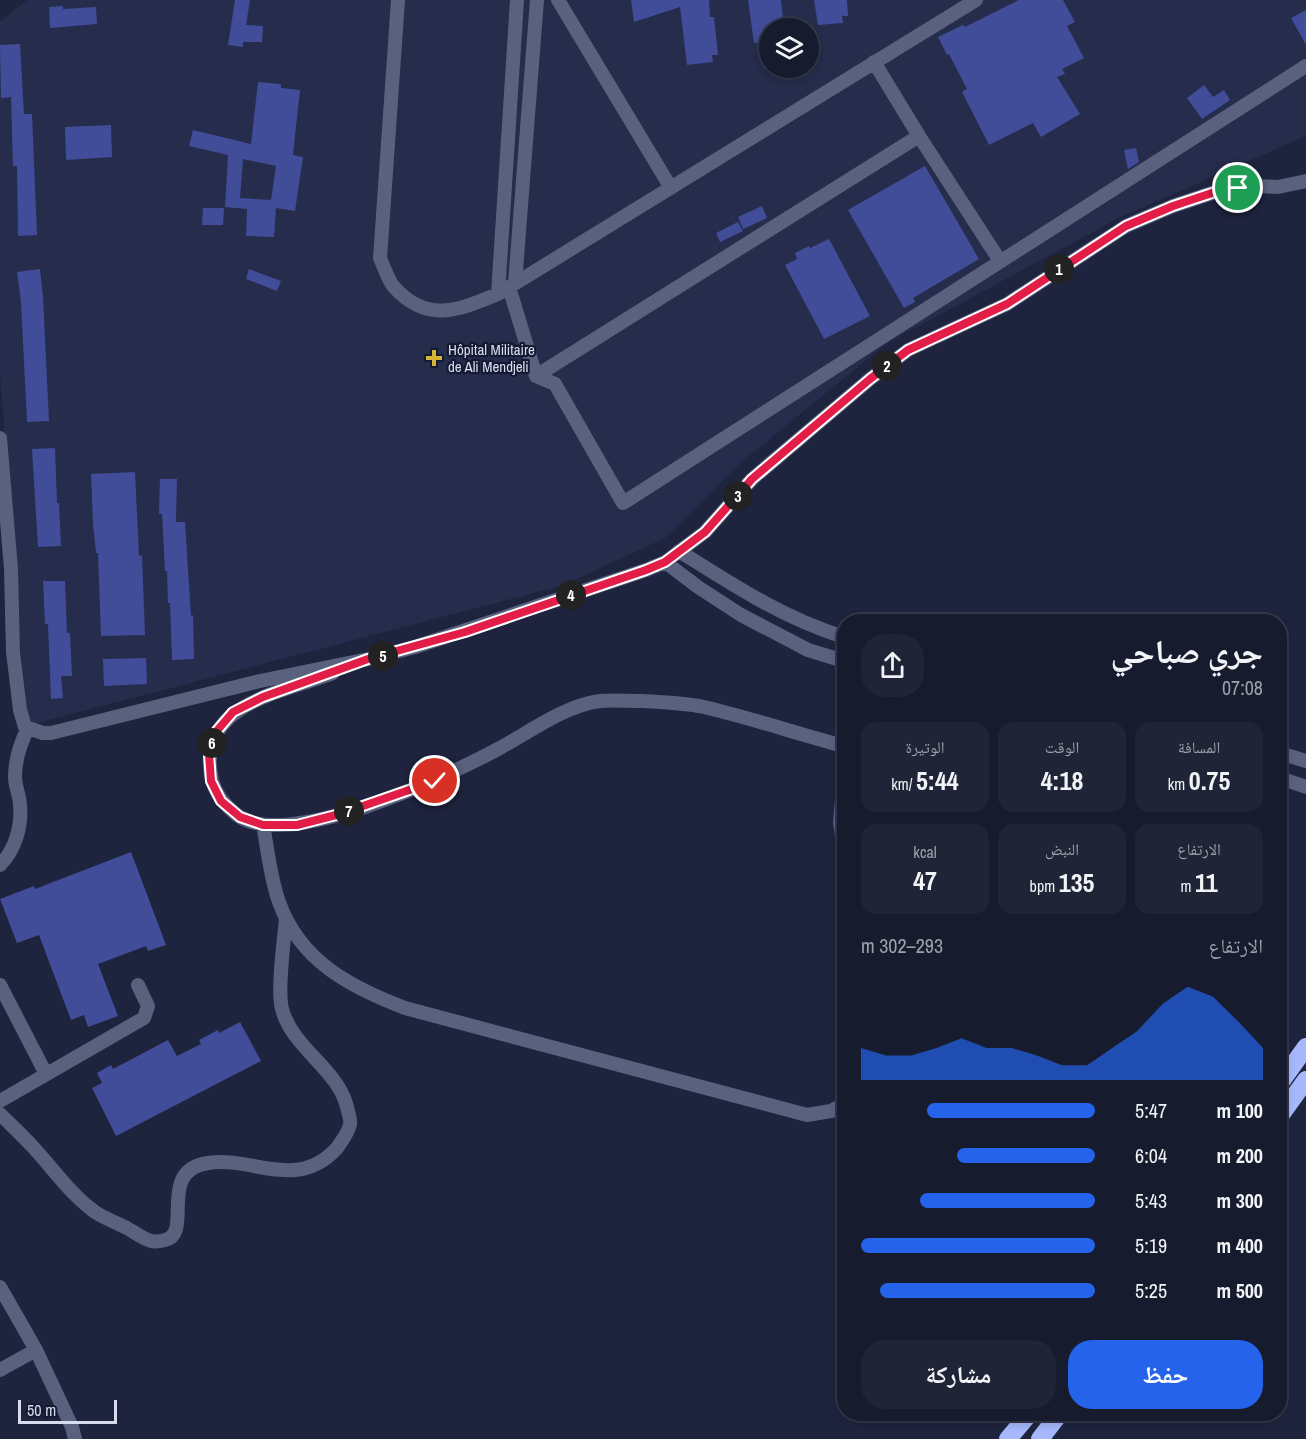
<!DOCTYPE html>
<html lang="ar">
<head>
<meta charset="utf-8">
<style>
	:root { --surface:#161b2e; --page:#1f2436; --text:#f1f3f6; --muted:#9ea1aa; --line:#35394a; --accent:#2563eb }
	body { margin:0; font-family:"Archivo Narrow","Noto Naskh Arabic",sans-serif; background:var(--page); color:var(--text); direction:rtl; height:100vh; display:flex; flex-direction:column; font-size:22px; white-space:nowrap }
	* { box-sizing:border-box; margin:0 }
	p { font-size:20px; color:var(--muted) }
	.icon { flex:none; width:33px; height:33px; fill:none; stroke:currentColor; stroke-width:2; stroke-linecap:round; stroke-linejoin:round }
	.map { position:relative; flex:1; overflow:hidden; direction:ltr }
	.panel { position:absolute; left:837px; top:614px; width:450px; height:807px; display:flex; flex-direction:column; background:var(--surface); border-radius:24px; box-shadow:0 3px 9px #0003,0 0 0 2px var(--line); direction:rtl }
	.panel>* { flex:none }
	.buttons { position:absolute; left:759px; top:18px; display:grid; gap:12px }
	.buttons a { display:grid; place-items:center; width:60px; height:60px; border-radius:50%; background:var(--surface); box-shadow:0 3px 9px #0003,0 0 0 2px var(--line); font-size:30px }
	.scale { position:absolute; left:18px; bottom:15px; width:99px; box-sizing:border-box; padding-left:6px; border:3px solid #d7dcee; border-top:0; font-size:16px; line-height:21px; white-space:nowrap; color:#d7dcee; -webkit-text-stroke:4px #151a33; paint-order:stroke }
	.pin { position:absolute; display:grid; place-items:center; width:51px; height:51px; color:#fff; margin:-26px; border:3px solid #fff; border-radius:50%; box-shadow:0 2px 6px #0007 }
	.km { position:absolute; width:30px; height:30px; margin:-15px; border-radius:50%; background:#222; color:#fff; font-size:16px; line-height:30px; text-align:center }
	.round { display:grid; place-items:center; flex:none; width:63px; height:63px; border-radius:24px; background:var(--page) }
	.summary { display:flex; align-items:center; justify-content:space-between; height:102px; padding:0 24px }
	h1 { font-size:33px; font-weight:700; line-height:45px }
	.metrics { display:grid; grid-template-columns:repeat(3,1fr); gap:9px; height:102px; padding:6px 24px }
	.metrics div { display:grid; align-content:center; border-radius:15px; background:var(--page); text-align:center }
	.metrics b { font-size:26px; font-weight:700 }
	.metrics small { font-size:16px; font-weight:400 }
	.metrics p { font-size:16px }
	.chart { height:168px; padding:12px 24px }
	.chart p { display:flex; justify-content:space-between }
	.chart svg { width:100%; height:108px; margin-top:6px; fill:var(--accent); opacity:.7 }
	.primary-button { display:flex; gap:12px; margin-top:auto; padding:12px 24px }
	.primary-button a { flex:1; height:69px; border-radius:24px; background:var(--accent); color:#fff; font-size:24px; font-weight:700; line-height:69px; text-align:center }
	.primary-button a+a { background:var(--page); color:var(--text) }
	ul { padding:0 24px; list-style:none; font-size:20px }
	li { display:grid; grid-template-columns:96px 72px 1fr; align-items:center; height:45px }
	li i { height:15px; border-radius:8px; background:var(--accent) }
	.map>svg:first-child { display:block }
	.built { fill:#252c4c; fill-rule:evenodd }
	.building { fill:#414d99; fill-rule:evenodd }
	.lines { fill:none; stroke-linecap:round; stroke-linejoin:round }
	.minor { stroke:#59617e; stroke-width:14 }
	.highway { stroke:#a8b8fc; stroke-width:18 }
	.route-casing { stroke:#fff; stroke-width:12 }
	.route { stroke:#e11d48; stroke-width:8 }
	.poi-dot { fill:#d6b534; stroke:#151a33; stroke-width:2 }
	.labels { text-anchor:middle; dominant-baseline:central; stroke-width:4.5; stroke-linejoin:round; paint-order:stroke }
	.poi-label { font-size:15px; fill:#d7dcee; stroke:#151a33; text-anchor:start }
</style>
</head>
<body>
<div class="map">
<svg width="1306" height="1439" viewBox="0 0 1306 1439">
	<rect width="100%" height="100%" fill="#1e243e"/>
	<!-- built -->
	<path class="built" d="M 27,0 L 1306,0 L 1306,136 L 1121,217 L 887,343 L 739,464 L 665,538 L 564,585 L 26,726 L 0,373 L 0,22 ZM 770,28 L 808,28 L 808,68 L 770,68 Z"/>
	<!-- building -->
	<path class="building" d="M 235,0 L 250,0 L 246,25 L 263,26 L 262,42 L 243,42 L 243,47 L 228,45 Z
		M 631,0 L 709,0 L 710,17 L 714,17 L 718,55 L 712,55 L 713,62 L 687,65 L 680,7 L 634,22 Z
		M 748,0 L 781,0 L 784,28 L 770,28 L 770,42 L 754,43 Z
		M 814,0 L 847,0 L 848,16 L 842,16 L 843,23 L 818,25 Z
		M 1019,0 L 1063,0 L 1075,22 L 1067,26 L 1084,58 L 1062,69 L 1065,74 L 1057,77 L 1080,114 L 1041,137 L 1033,123 L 989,145 L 962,92 L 967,89 L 949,54 L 947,55 L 938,37 L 963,25 L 965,27 Z
		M 63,6 L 63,9 L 96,7 L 97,24 L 50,28 L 49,7 Z
		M 1306,10 L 1306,45 L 1291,18 Z
		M 20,44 L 24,114 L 32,114 L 37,235 L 18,236 L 17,166 L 13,166 L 11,97 L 1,98 L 0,45 Z
		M 258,82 L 281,84 L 281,88 L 300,90 L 293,155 L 303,157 L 295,211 L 276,208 L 274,237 L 246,236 L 247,209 L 225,207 L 228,155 L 189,146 L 193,130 L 251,144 ZM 243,159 L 276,166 L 271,200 L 240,198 Z
		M 1204,85 L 1213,97 L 1224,90 L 1230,100 L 1202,119 L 1187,98 Z
		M 111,125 L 112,157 L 66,160 L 65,127 Z
		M 1136,148 L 1139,162 L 1128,169 L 1124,150 Z
		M 925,166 L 979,259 L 913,298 L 915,302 L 904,308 L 848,210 Z
		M 762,206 L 767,218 L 743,229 L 738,217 Z
		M 203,208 L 224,208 L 223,225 L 202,225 Z
		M 738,222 L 743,231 L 720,242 L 716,233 Z
		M 829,239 L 870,316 L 824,339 L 785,265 L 797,259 L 795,253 L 809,246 L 810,248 Z
		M 40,269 L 43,297 L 49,421 L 27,422 L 21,302 L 17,272 Z
		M 249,269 L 281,281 L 277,291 L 246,279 Z
		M 55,448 L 57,503 L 59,503 L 61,546 L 38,547 L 32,449 Z
		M 135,472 L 139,556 L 142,555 L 145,635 L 101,636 L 98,553 L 96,553 L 93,524 L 91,474 Z
		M 160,479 L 177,479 L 176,522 L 185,522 L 191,616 L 193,615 L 194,659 L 172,660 L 170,603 L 168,603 L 167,571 L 165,571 L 162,514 L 159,514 Z
		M 43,581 L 65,581 L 67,633 L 70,633 L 72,676 L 61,676 L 63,698 L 51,699 L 48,624 L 45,624 Z
		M 146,658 L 147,684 L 104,686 L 103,659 Z
		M 131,852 L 166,945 L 148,951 L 146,946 L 98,964 L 118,1016 L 88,1027 L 84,1015 L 71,1020 L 39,935 L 17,943 L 0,899 L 34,886 L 35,889 Z
		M 240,1022 L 261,1061 L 116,1136 L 92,1088 L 102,1083 L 97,1073 L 111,1065 L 113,1069 L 168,1040 L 177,1056 L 201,1044 L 199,1040 L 218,1030 L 219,1033 Z"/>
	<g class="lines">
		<!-- minor -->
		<path class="minor" d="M 398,0 L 380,258 C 384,267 388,280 394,287 C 427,324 459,310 498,294 L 976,0
			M 558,0 L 671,188
			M 874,62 L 919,136 L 1000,261
			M 515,283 L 537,0
			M 509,287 L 536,376
			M 498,294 L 517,0
			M 536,376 L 555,384 L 623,503 L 1306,66
			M 536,376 L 919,136
			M 0,438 L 11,569 L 13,652 L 20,710 L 25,727 L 43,733 L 51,733 L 260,681 L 368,659 L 415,647 L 646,570 L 665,562 L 705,532 L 752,479 L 870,379 L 908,350 L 1007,304 L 1126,226 L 1173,206 L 1218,191 L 1258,186 L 1278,187 L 1306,181
			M 679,551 C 733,585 783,618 844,637
			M 665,562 L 698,587 L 741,615 L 808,650 L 844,661
			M 333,673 C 287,691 205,702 210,766 C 211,788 220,801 237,815 C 287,852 448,776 498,749 C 530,732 563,706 600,701 C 614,700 627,701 641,701 C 662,702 684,703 704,707 C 751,718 798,734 844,746
			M 1280,753 L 1306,761
			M 844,775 L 840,823 L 844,849
			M 1280,778 L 1306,787
			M 263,825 C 268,851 270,877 279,902 C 300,961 350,987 405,1008 L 807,1115 L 831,1111 L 844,1104
			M 0,865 C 15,850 22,827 20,805 C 20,796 15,787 15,777 C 15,760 20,744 28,728
			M 0,985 L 46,1074
			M 0,1101 L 144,1018 L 148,1006 L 138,985
			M 0,1114 C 11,1125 22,1135 32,1146 C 53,1168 70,1194 95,1212 C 104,1218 117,1223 127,1228 C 134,1232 143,1239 151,1241 C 155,1242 161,1241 165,1240 C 194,1234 156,1170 208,1163 C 254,1156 297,1192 337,1148 C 341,1142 349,1132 350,1124 C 351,1121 349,1115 348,1111 C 340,1069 293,1050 282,1009 C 277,989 284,941 286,919
			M 0,1287 L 36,1350 L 72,1427 L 75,1439
			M 0,1370 L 36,1350"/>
		<!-- highway -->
		<path class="highway" d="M 1280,1083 L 1306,1047
			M 1280,1116 L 1306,1080
			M 1008,1439 L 1030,1413
			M 1040,1439 L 1060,1413"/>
	</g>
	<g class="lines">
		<defs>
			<path id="route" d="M 435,781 L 340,814 L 297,825 L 263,825 L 240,817 L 221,801 L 211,781 L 209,754 L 215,733 L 233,712 L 263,697 L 368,659 L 465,632 L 646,570 L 665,562 L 705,532 L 752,479 L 870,379 L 908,350 L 1007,304 L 1126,226 L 1173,206 L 1218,191 L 1238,188"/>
		</defs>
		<!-- route casing -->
		<use href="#route" class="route-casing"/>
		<!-- route -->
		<use href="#route" class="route"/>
	</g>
	<!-- markers -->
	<path class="poi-dot" d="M431 349h6v6h6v6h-6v6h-6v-6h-6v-6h6z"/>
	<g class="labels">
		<!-- poi labels -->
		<g class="poi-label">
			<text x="448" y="349">Hôpital Militaire<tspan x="448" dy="17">de Ali Mendjeli</tspan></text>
		</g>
	</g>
</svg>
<div class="buttons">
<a><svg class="icon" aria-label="layers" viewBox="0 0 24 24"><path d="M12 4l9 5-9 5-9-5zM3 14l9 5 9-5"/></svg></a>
</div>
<div class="scale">50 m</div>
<div class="pin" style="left:1238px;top:188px;background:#1e9e55"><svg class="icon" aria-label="arrive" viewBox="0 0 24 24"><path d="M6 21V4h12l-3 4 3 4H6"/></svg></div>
<div class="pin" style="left:435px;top:781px;background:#d93025"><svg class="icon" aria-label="check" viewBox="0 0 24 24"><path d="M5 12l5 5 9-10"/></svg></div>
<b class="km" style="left:1059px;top:269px">1</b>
<b class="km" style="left:887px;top:366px">2</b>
<b class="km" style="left:738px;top:496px">3</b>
<b class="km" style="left:571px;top:595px">4</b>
<b class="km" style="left:383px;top:656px">5</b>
<b class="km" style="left:212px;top:743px">6</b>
<b class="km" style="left:349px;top:811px">7</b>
<section class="panel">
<div class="summary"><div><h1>جري صباحي</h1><p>07:08</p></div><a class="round"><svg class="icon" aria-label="share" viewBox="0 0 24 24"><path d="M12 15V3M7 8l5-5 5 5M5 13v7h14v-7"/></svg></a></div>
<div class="metrics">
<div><p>المسافة</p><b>0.75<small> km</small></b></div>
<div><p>الوقت</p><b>4:18</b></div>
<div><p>الوتيرة</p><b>5:44<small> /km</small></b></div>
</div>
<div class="metrics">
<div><p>الارتفاع</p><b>11<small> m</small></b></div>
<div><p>النبض</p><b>135<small> bpm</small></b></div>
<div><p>kcal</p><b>47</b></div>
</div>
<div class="chart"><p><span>الارتفاع</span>293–302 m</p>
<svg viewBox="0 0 160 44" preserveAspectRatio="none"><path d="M0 44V31L10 34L20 34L30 31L40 27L50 31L60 31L70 34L80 38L90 38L100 31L110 24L120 13L130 6L140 10L150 20L160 31V44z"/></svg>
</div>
<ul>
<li><b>100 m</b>5:47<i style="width:72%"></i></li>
<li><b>200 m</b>6:04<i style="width:59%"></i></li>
<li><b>300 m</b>5:43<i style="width:75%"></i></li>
<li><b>400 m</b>5:19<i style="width:100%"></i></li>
<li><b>500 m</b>5:25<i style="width:92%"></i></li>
</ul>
<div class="primary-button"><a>حفظ</a><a>مشاركة</a></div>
</section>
</div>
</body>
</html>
